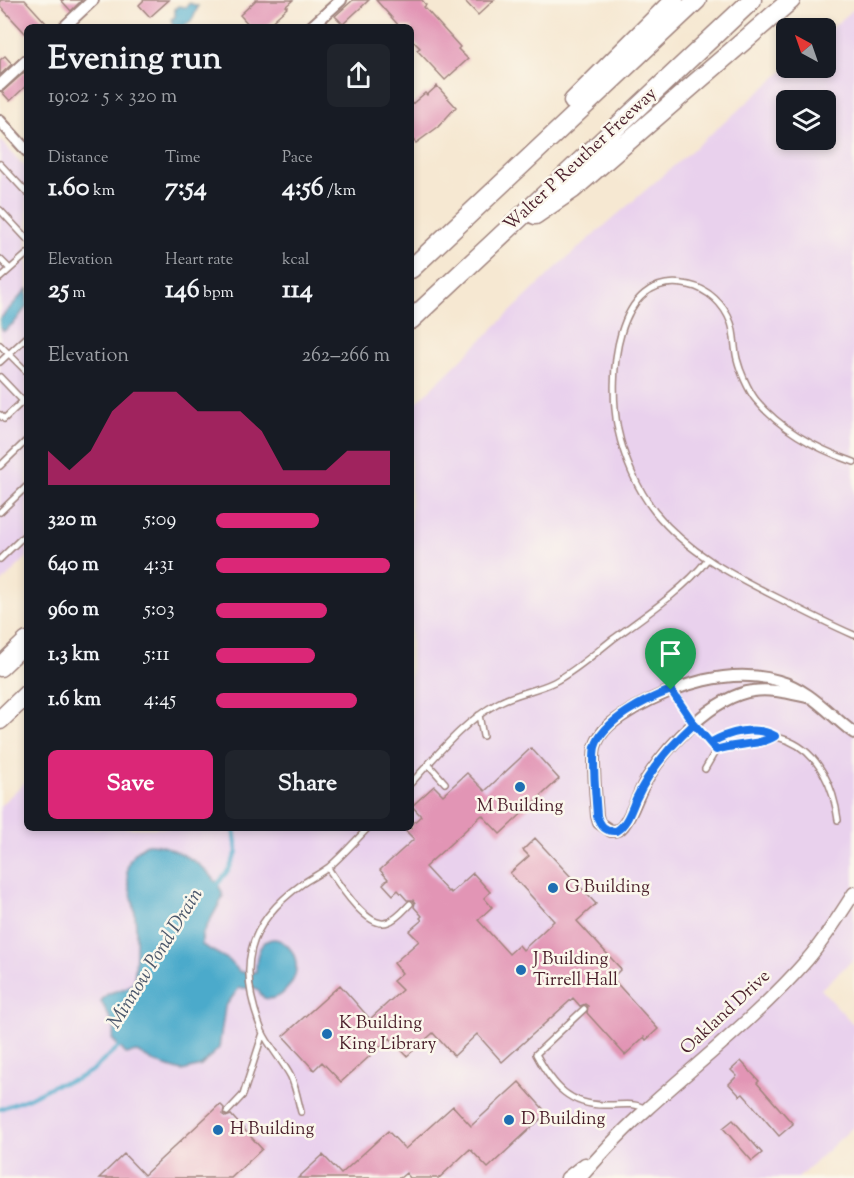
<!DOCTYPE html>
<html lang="en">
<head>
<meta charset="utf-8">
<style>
	:root { --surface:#171b24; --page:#20242c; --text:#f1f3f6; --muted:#9ea1a6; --accent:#db2777 }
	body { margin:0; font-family:"Sorts Mill Goudy",serif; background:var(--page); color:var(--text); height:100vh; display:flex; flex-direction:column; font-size:22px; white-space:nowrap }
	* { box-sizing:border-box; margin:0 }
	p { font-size:20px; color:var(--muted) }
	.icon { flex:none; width:33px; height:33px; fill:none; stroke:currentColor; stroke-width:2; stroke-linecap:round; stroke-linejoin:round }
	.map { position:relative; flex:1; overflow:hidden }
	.drawer { position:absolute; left:24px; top:24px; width:390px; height:807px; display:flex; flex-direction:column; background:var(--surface); border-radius:9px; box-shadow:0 3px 9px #0003 }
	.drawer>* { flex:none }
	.needle { width:39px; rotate:320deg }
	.tools { position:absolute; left:776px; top:18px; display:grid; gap:12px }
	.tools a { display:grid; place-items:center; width:60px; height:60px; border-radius:9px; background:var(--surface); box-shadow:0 3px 9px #0003; font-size:30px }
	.pin { position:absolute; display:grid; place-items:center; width:51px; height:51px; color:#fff; margin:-62px -26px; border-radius:50% 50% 50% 0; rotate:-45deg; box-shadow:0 0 6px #0007 }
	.pin .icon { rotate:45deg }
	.round { display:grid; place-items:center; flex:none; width:63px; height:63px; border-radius:9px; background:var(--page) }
	.summary { display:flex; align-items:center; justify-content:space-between; height:102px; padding:0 24px }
	h1 { font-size:33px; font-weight:700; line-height:45px }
	.figures { display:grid; grid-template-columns:repeat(3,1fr); gap:9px; height:102px; padding:6px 24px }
	.figures div { display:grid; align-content:center }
	.figures b { font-size:26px; font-weight:700 }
	.figures small { font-size:16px; font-weight:400 }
	.figures p { font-size:16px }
	.chart { height:168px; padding:12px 24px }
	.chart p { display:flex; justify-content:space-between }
	.chart svg { width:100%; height:108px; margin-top:6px; fill:var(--accent); opacity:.7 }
	.cta { display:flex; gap:12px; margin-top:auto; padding:12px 24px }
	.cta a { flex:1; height:69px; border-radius:9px; background:var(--accent); color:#fff; font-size:24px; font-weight:700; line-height:69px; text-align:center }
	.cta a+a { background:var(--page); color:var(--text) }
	ul { padding:0 24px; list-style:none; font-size:20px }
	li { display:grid; grid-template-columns:96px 72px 1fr; align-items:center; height:45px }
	li i { height:15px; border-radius:8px; background:var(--accent) }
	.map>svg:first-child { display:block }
	.built { fill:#e9d1ed; fill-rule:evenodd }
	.water { fill:#4caacb; stroke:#4b647b; stroke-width:1.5 }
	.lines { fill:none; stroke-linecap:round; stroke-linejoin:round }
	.stream { stroke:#4caacb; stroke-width:4 }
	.building { fill:#e295b5 }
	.service-casing { stroke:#a0847e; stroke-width:8 }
	.minor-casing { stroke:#a0847e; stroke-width:14 }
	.tertiary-casing { stroke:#a0847e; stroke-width:15 }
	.motorway-casing { stroke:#a0847e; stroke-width:21 }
	.service { stroke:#fff; stroke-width:5 }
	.minor { stroke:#fff; stroke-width:10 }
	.tertiary { stroke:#fff; stroke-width:12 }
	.motorway { stroke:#fff; stroke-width:18 }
	.route-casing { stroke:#fff; stroke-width:12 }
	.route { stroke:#1a73e8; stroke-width:8 }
	.poi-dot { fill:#1f6fb2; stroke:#fbf7ec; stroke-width:2 }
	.labels { text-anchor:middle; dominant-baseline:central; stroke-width:5; stroke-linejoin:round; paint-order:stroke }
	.street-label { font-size:18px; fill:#4a1f2b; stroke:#fbf7ec }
	.poi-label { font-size:18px; fill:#4a1f2b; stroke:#fbf7ec; text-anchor:start }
	.water-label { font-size:20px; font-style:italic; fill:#4b576b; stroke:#fbf7ec }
</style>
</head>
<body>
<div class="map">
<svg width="854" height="1178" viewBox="0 0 854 1178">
	<rect width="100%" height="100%" fill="#fbf7ec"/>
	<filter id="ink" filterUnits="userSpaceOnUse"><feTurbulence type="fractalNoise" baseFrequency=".0167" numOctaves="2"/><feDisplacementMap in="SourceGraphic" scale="12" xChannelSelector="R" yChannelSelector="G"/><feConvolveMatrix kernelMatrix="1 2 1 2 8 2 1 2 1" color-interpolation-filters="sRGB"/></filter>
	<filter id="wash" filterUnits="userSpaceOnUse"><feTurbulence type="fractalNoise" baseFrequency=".008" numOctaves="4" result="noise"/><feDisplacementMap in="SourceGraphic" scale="24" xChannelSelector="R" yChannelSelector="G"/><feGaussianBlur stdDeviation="1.35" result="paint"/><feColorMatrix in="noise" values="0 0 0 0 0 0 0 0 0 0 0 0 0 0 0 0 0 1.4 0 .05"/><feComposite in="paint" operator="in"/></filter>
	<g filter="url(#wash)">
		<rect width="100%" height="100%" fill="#f6e8d2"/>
		<!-- built -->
		<path class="built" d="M 854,9 L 854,959 L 821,989 L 854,1025 L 854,1126 L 798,1178 L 0,1178 L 0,806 L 27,780 L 27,828 L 411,828 L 411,408 L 559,265 L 787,68 L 825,68 L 825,34 ZM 786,100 L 825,100 L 825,140 L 786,140 Z
			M 0,140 L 27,169 L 27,557 L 0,584 Z"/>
		<!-- water -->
		<path class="water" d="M 189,3 L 198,6 C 193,21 190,27 173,27 L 171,19 L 175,17 L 175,9 L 178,6 L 187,7 Z
			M 27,289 L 27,306 L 15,322 L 4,331 L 0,327 L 0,319 Z
			M 147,844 C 173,843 218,871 223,897 L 202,935 L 202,945 L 229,960 L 240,972 L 256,972 C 255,906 322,954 285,991 C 279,998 273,1000 264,998 L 256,988 L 239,988 L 225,1007 L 219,1048 L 201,1066 L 182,1071 L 156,1063 L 137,1052 L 126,1054 L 112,1039 L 115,1028 L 101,1001 C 108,988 126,993 134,981 C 136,963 137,933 135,915 C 133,885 112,865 147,844 Z"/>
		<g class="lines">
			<!-- stream -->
			<path class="stream" d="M 214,889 L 229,869 L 237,852 L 234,828
				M 0,1109 L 29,1098 L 54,1085 L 75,1080 L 93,1070 L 121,1045"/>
		</g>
		<g id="blocks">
			<!-- building -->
			<path class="building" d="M 0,0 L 25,0 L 46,23 L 42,27 L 27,27 L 27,35 L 0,6 Z
				M 61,0 L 82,0 L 71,11 Z
				M 144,0 L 169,0 L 150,17 L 139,5 Z
				M 256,0 L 293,0 L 286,6 L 288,7 L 266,27 L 251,27 L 240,15 Z
				M 353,0 L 369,0 L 343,24 L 335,16 Z
				M 376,0 L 422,0 L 426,5 L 424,7 L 460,47 L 458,49 L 468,59 L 445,80 L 417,50 L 420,48 L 411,39 L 411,27 L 400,27 Z
				M 464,0 L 494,0 L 478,15 Z
				M 5,56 L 12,64 L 0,75 L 0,60 Z
				M 27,70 L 27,85 L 10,101 L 2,92 Z
				M 437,86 L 456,107 L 438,127 L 416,143 L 411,138 L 411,105 L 425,93 L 427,95 Z
				M 531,748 L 559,779 L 500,834 L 482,815 L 425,867 L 448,892 L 449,891 L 451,893 L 473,873 L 490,892 L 484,898 L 492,907 L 478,920 L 509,954 L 519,945 L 523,950 L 554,921 L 510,873 L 529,856 L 523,850 L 535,838 L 596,904 L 577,921 L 621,969 L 612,978 L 658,1029 L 646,1040 L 644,1037 L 625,1055 L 587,1013 L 588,1006 L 585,1004 L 580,1006 L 573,998 L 502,1062 L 477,1034 L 454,1056 L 433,1033 L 407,1056 L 390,1038 L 341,1082 L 322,1062 L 314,1070 L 283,1036 L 340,985 L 370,1019 L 402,990 L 393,981 L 402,973 L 394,963 L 419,941 L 409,931 L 422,920 L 420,918 L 422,916 L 414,907 L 415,903 L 413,900 L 407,900 L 398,890 L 393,895 L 383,884 L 388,879 L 380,870 L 414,839 L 405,830 L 411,828 L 411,825 L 421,816 L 412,806 L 434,786 L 443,795 L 467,773 L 485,791 Z
				M 741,1061 L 759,1081 L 757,1083 L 793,1124 L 779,1136 L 743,1094 L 740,1096 L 729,1084 L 737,1076 L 731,1070 Z
				M 519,1082 L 547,1113 L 488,1168 L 470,1149 L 439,1178 L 410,1178 L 406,1173 L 400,1178 L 298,1178 L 323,1155 L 341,1174 L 388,1131 L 405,1149 L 453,1106 L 471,1126 Z
				M 220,1104 L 224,1108 L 223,1115 L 226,1117 L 231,1115 L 262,1149 L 231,1178 L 99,1178 L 124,1154 L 144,1175 Z
				M 733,1120 L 762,1153 L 752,1161 L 723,1128 Z"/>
		</g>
	</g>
	<g filter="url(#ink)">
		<use href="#blocks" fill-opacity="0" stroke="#a0847e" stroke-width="1.5"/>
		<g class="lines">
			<defs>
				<path id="service" d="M 0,164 L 27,193
					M 0,210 L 27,239
					M 0,259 L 10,269
					M 0,278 L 27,254
					M 0,345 L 27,372
					M 0,362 L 27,337
					M 0,377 L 23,401 L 4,419 L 0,415
					M 854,462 C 817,449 781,430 756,400 C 748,390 740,371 737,359 C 734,347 735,334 731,323 C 724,304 708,289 689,285 C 613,268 608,381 618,430 C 624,458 637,489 655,512 C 688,553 734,576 780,599 C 805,612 829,624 854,635
					M 0,466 L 27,440
					M 0,512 L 27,486
					M 0,559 L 27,533
					M 672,691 L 694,724 L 710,743 C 725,734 746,728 763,731 C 768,732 771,735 776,737 C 780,738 785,739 789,741 C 820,754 834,789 838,820
					M 479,715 L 483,736
					M 428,764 L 445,783
					M 705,769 L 716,750 C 735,743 759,746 775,736
					M 411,783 C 438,754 463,722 498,703 C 516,693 536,691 554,682 C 575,671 594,654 613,639 C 643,617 685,589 707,560
					M 328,868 C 338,883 368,931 388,922 C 397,919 404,910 410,904
					M 584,1009 L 536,1054 C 553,1086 570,1107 609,1105 C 622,1105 634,1102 646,1109
					M 227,1112 L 243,1095 L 263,1033
					M 301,1112 C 298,1101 296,1088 291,1077 C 283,1061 269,1047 262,1031 C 237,968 246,924 302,884 C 311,878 321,873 329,867 C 343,855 355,841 368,828"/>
				<path id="minor" d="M 64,27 L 93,0
					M 311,27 L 341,0
					M 0,85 L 27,60
					M 0,121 L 27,151
					M 812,698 C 792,694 772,688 753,691 C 714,696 668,745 648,777 C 638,792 634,812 623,826 C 620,830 616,831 611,831 L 599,823 L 597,816 C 596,800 592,761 595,747 C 601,727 617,719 633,709 C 675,685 731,666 779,681 C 809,689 830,715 854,733"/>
				<path id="tertiary" d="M 567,1178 L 585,1164
					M 580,1178 C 601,1154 623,1130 647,1109 C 701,1060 759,1015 807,960 C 825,939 839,916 854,893"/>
				<path id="motorway" d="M 573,101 L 674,0
					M 535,215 L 573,189 L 791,0
					M 411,269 L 697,0
					M 411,320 L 752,0
					M 0,667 L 27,641
					M 0,720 L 27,694"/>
			</defs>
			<!-- service casing -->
			<use href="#service" class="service-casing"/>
			<!-- minor casing -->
			<use href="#minor" class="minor-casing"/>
			<!-- tertiary casing -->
			<use href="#tertiary" class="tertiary-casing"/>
			<!-- motorway casing -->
			<use href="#motorway" class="motorway-casing"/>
			<!-- service -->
			<use href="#service" class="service"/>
			<!-- minor -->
			<use href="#minor" class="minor"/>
			<!-- tertiary -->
			<use href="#tertiary" class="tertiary"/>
			<!-- motorway -->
			<use href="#motorway" class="motorway"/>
		</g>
	</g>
	<g class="lines" filter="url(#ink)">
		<defs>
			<path id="route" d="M 671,690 C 647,699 603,720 595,747 C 592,760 596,800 597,816 C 600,825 605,832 616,831 C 627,825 631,810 636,799 C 650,769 670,746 694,724 L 716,750 C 735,743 759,746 775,736 C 755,725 729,732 710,743 L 694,724 L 671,690"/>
		</defs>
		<!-- route casing -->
		<use href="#route" class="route-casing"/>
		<!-- route -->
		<use href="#route" class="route"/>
	</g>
	<!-- markers -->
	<g class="poi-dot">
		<circle cx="520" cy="787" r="6"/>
		<circle cx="553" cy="888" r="6"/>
		<circle cx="521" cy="970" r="6"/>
		<circle cx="327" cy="1034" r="6"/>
		<circle cx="509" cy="1120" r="6"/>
		<circle cx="218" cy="1130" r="6"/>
	</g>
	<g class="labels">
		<!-- street labels -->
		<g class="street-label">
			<text transform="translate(581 160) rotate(-43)">Walter P Reuther Freeway</text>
			<text transform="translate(726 1013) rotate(-43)">Oakland Drive</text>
		</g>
		<!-- poi labels -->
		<g class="poi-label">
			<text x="520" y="807" text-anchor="middle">M Building</text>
			<text x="565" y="888">G Building</text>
			<text x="533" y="960">J Building<tspan x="533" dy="21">Tirrell Hall</tspan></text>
			<text x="339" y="1024">K Building<tspan x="339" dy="21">King Library</tspan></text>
			<text x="521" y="1120">D Building</text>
			<text x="230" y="1130">H Building</text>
		</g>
		<!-- water labels -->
		<g class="water-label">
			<text transform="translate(156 959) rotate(-58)">Minnow Pond Drain</text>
		</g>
	</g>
</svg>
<div class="tools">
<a><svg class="needle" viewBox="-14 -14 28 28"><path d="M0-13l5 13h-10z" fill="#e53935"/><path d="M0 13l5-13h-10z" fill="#9ea1a6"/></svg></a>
<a><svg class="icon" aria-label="layers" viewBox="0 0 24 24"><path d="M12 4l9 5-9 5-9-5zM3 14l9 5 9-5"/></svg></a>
</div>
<div class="pin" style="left:671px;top:690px;background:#1e9e55"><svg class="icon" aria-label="arrive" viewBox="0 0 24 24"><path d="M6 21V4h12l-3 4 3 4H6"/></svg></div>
<section class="drawer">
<div class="summary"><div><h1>Evening run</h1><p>19:02 · 5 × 320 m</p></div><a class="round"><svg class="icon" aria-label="share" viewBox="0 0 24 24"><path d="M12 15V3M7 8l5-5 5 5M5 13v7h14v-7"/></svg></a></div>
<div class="figures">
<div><p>Distance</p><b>1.60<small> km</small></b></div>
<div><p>Time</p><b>7:54</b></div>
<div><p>Pace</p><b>4:56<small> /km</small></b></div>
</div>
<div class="figures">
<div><p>Elevation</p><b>25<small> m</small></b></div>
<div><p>Heart rate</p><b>146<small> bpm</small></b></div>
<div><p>kcal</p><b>114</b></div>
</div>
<div class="chart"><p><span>Elevation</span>262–266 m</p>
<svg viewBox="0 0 160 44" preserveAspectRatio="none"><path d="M0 44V30L10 38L20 30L30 14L40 6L50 6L60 6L70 14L80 14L90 14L100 22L110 38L120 38L130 38L140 30L150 30L160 30V44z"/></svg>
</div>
<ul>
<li><b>320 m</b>5:09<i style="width:59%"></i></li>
<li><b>640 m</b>4:31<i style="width:100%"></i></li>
<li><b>960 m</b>5:03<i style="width:64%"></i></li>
<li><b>1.3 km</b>5:11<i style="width:57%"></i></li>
<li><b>1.6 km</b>4:45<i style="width:81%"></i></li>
</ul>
<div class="cta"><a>Save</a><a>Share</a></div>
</section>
</div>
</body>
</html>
